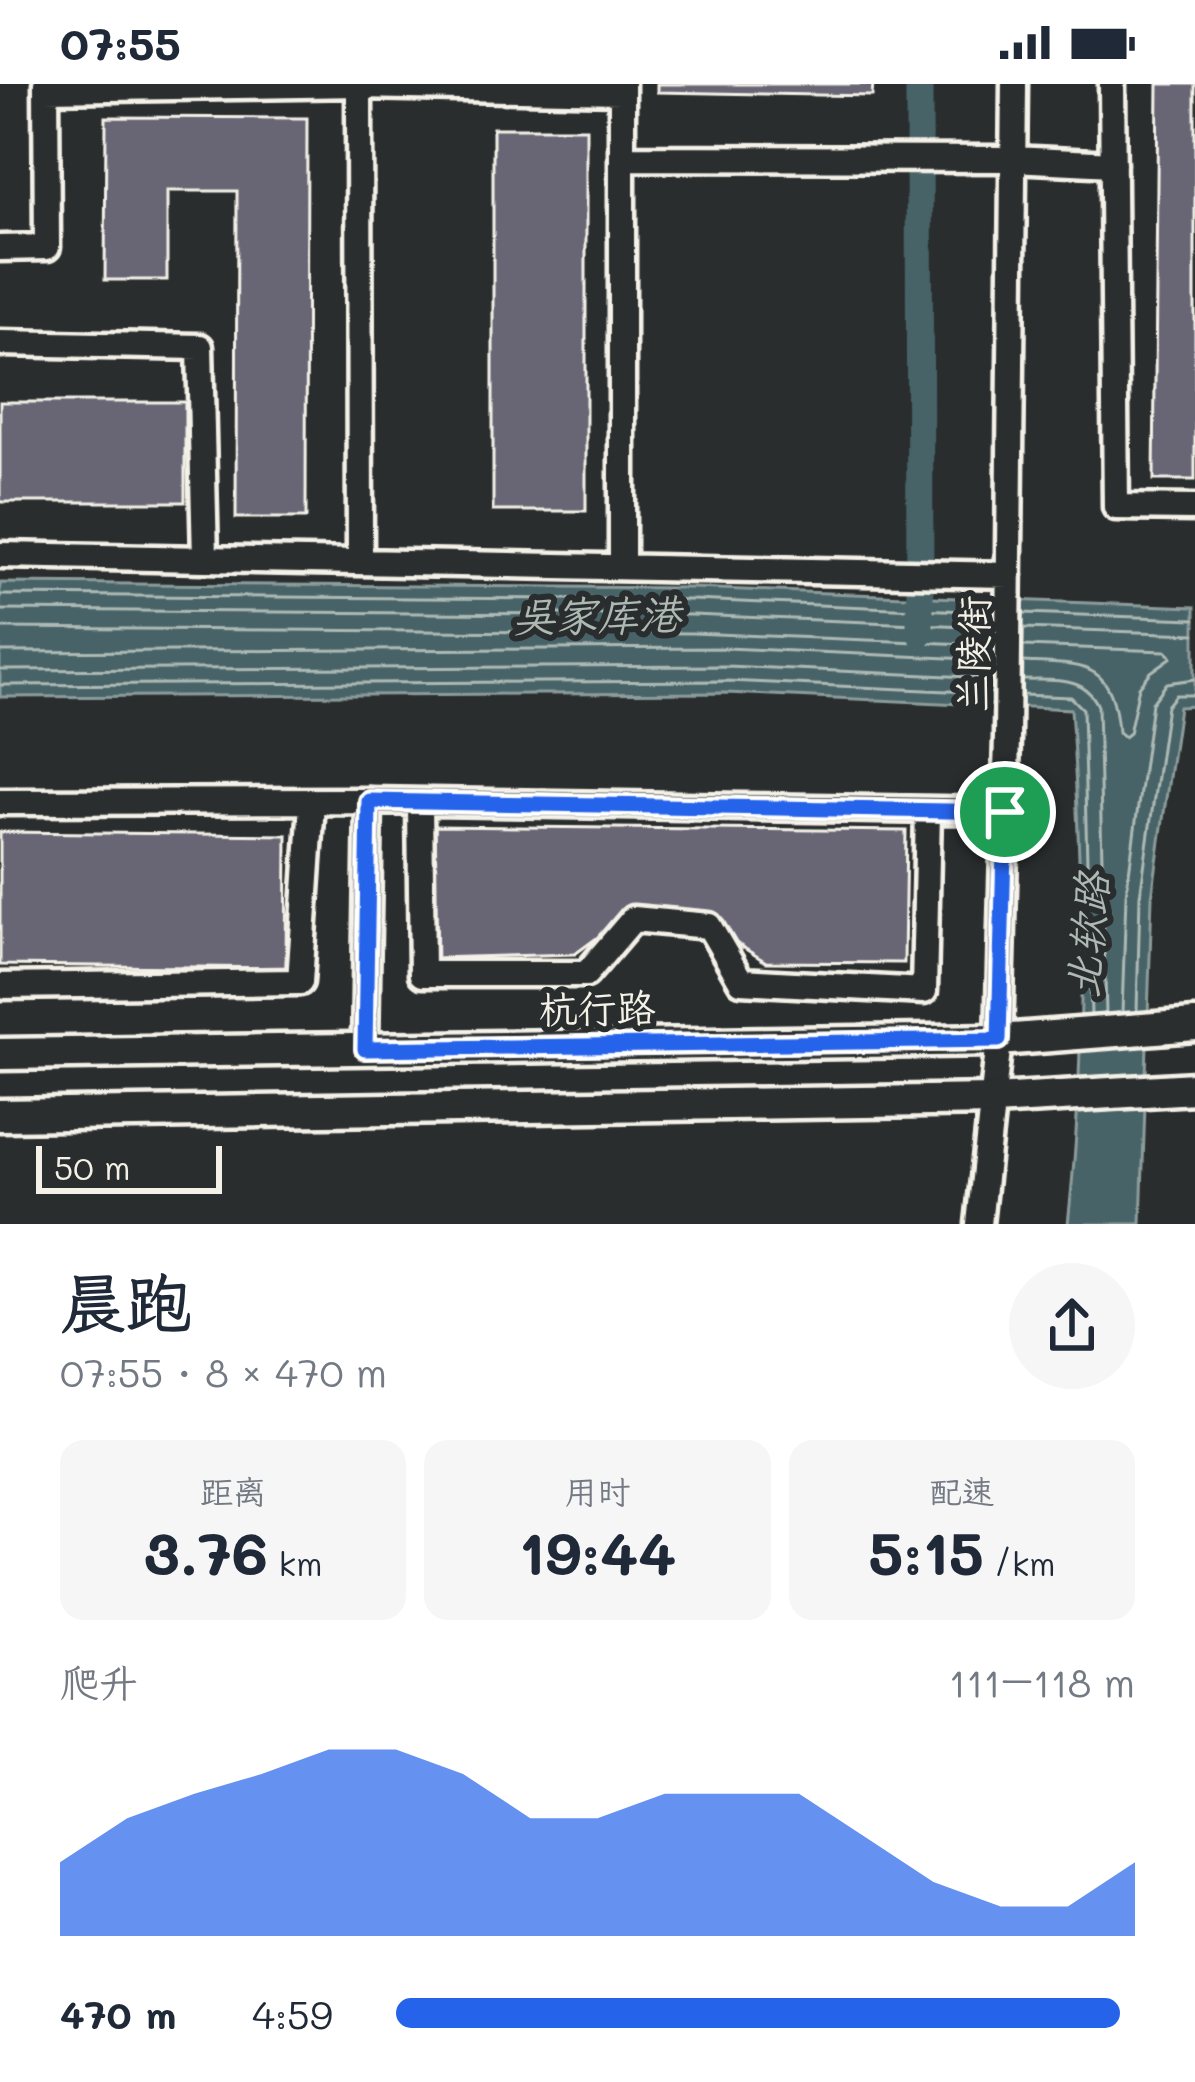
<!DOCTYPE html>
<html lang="zh">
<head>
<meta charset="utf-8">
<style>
	:root { --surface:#fff; --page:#f6f6f7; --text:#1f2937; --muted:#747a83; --accent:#2563eb }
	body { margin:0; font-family:Mali,"LXGW WenKai TC",sans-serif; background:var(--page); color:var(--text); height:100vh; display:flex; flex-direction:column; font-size:45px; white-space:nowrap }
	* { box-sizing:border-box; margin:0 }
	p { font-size:39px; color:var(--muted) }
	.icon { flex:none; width:66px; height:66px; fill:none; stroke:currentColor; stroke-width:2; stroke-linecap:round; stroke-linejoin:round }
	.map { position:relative; height:1140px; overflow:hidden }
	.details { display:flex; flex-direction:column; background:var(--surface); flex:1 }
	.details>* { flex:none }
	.scale { position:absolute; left:36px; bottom:30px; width:186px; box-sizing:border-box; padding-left:12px; border:6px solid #f4f1e8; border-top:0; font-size:33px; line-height:42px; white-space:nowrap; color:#f4f1e8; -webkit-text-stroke:9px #2a2d2e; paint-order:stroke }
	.pin { position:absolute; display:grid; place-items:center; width:102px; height:102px; color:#fff; margin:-51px; border:6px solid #fff; border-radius:50%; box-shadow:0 3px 12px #0007 }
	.round { display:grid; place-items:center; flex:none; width:126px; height:126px; border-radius:63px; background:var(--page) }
	.head { display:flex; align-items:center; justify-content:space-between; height:204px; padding:0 60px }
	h1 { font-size:66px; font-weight:700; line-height:90px }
	.stats { display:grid; grid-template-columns:repeat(3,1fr); gap:18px; height:204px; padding:12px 60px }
	.stats div { display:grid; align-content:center; border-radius:24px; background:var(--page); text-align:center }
	.stats b { font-size:60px; font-weight:700 }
	.stats small { font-size:33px; font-weight:400 }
	.stats p { font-size:33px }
	.chart { height:336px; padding:24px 60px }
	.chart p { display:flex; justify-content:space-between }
	.chart svg { width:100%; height:216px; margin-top:12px; fill:var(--accent); opacity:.7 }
	ul { padding:0 60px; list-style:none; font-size:39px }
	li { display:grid; grid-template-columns:192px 144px 1fr; align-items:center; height:90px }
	li i { height:30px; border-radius:15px; background:var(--accent) }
	.status { display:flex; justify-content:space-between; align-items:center; height:84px; padding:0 60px; background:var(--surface); direction:ltr }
	.status svg { height:33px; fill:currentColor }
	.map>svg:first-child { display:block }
	.water { fill:#466467; stroke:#8c9c9b; stroke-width:3 }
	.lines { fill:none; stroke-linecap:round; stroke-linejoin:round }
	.shore { stroke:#aeb9b4; stroke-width:3 }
	.canal { stroke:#466467; stroke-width:27 }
	.building { fill:#676675; stroke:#f4f1e8; stroke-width:3 }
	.minor-casing { stroke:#f4f1e8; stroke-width:33 }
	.major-casing { stroke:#f4f1e8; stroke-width:39 }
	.minor { stroke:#2a2d2e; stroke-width:24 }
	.major { stroke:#2a2d2e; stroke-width:30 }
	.route-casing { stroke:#fff; stroke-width:24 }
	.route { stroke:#2563eb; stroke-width:15 }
	.labels { text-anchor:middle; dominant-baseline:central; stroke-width:12; stroke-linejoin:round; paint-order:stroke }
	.street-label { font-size:39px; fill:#f4f1e8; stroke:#2a2d2e }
	.water-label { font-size:42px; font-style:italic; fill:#aeb9b4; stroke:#2a2d2e }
</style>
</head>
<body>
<div class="status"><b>07:55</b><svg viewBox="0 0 49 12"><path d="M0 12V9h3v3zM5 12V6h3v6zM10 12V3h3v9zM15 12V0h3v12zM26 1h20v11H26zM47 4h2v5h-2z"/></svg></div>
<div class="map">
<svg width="1195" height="1140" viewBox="0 0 1195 1140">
	<rect width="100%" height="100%" fill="#2a2d2e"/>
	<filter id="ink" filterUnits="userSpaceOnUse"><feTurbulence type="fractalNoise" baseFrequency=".00833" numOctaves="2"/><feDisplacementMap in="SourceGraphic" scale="24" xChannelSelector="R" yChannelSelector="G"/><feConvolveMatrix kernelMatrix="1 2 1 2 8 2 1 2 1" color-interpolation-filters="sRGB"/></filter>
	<g filter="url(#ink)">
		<!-- water -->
		<path class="water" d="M 0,499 L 693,504 L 1195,523 L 1195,622 L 1179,623 L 1152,813 L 1141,1140 L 1068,1140 C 1087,971 1083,795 1071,625 L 726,609 L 0,613 Z"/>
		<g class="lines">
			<!-- shore -->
			<path class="shore" d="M 0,511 L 692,516 L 993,528
				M 0,526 L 692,531 L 993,543
				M 1023,529 L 1195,535
				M 0,544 L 692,549 L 993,561
				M 1023,544 L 1195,550
				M 0,568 L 726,564 L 993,576
				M 1023,578 C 1085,581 1113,577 1118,648 L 1124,653 L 1129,649 L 1139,603 L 1151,588 L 1172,573 L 1166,567 L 1023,562
				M 0,586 L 726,582 L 993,594
				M 1023,596 C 1051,597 1085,591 1098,622 L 1106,930
				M 0,601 L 726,597 L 992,609
				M 1022,611 L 1071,613 L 1083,625 L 1091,931
				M 1137,927 L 1140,812 L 1167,622 L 1176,611 L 1195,611
				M 1122,929 L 1126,811 L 1152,619 L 1167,599 L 1195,595"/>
			<!-- canal -->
			<path class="canal" d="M 919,0 L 920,549"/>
		</g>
		<!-- building -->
		<path class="building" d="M 657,0 L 873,0 L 872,12 L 657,8 Z
			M 1158,0 L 1195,0 L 1195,396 L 1154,396 Z
			M 106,33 L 307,34 L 306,434 L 236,434 L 237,107 L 167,107 L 167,196 L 105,196 Z
			M 493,44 L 586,44 L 586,427 L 493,427 Z
			M 0,318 L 185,318 L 185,418 L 0,418 Z
			M 434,742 L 906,747 L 904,879 L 766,878 L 709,842 L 636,825 L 575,870 L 433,874 Z
			M 0,748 L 287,751 L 286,884 L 0,881 Z"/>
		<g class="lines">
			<defs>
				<path id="minor" d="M 622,0 L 622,483
					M 1112,0 L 1116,423 L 1195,424
					M 46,5 L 359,0
					M 622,74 L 1013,75 L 1113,80
					M 0,164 L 47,163 L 46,0
					M 0,259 L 200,263 L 205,475
					M 0,471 L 1009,491
					M 360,478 L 359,2 L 621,7
					M 0,718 L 369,717 L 1005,727
					M 420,718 L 422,890 L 586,890 L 633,835 L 709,842 L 741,897 L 924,907 L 928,726
					M 0,902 L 300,898 L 312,719
					M 365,965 L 369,717
					M 979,1140 L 999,956 L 1007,653 L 1014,0"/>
				<path id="major" d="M 0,970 L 999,956 L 1195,941
					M 0,1031 L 994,1016 L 1195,1004"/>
			</defs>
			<!-- minor casing -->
			<use href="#minor" class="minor-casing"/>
			<!-- major casing -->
			<use href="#major" class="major-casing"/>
			<!-- minor -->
			<use href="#minor" class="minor"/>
			<!-- major -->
			<use href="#major" class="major"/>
		</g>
	</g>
	<g class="lines" filter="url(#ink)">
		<defs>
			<path id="route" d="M 369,717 L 1005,728 L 999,956 L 365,965 Z"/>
		</defs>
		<!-- route casing -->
		<use href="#route" class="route-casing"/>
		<!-- route -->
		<use href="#route" class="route"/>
	</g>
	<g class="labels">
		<!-- street labels -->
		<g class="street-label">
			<text transform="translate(972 570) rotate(-89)">兰陵街</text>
			<text transform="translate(597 923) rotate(-1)">杭行路</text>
		</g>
		<!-- water labels -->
		<g class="water-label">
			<text transform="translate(597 530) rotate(-1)">吴家库港</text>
			<text transform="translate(1086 851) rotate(-85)">北软路</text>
		</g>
	</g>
</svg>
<div class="scale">50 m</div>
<div class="pin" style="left:1005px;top:728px;background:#1e9e55"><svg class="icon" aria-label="arrive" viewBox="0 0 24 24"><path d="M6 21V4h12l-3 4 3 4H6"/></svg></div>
</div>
<section class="details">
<div class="head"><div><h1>晨跑</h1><p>07:55 · 8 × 470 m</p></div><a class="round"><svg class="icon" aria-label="share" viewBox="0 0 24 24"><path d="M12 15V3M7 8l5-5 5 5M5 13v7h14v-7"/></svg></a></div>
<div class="stats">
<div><p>距离</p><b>3.76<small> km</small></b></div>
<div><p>用时</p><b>19:44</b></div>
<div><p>配速</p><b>5:15<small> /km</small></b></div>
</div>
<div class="chart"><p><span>爬升</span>111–118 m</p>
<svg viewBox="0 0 160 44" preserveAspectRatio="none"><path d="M0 44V29L10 20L20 15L30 11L40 6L50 6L60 11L70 20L80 20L90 15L100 15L110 15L120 24L130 33L140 38L150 38L160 29V44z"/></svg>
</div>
<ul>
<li><b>470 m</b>4:59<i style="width:98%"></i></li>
</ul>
</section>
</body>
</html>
